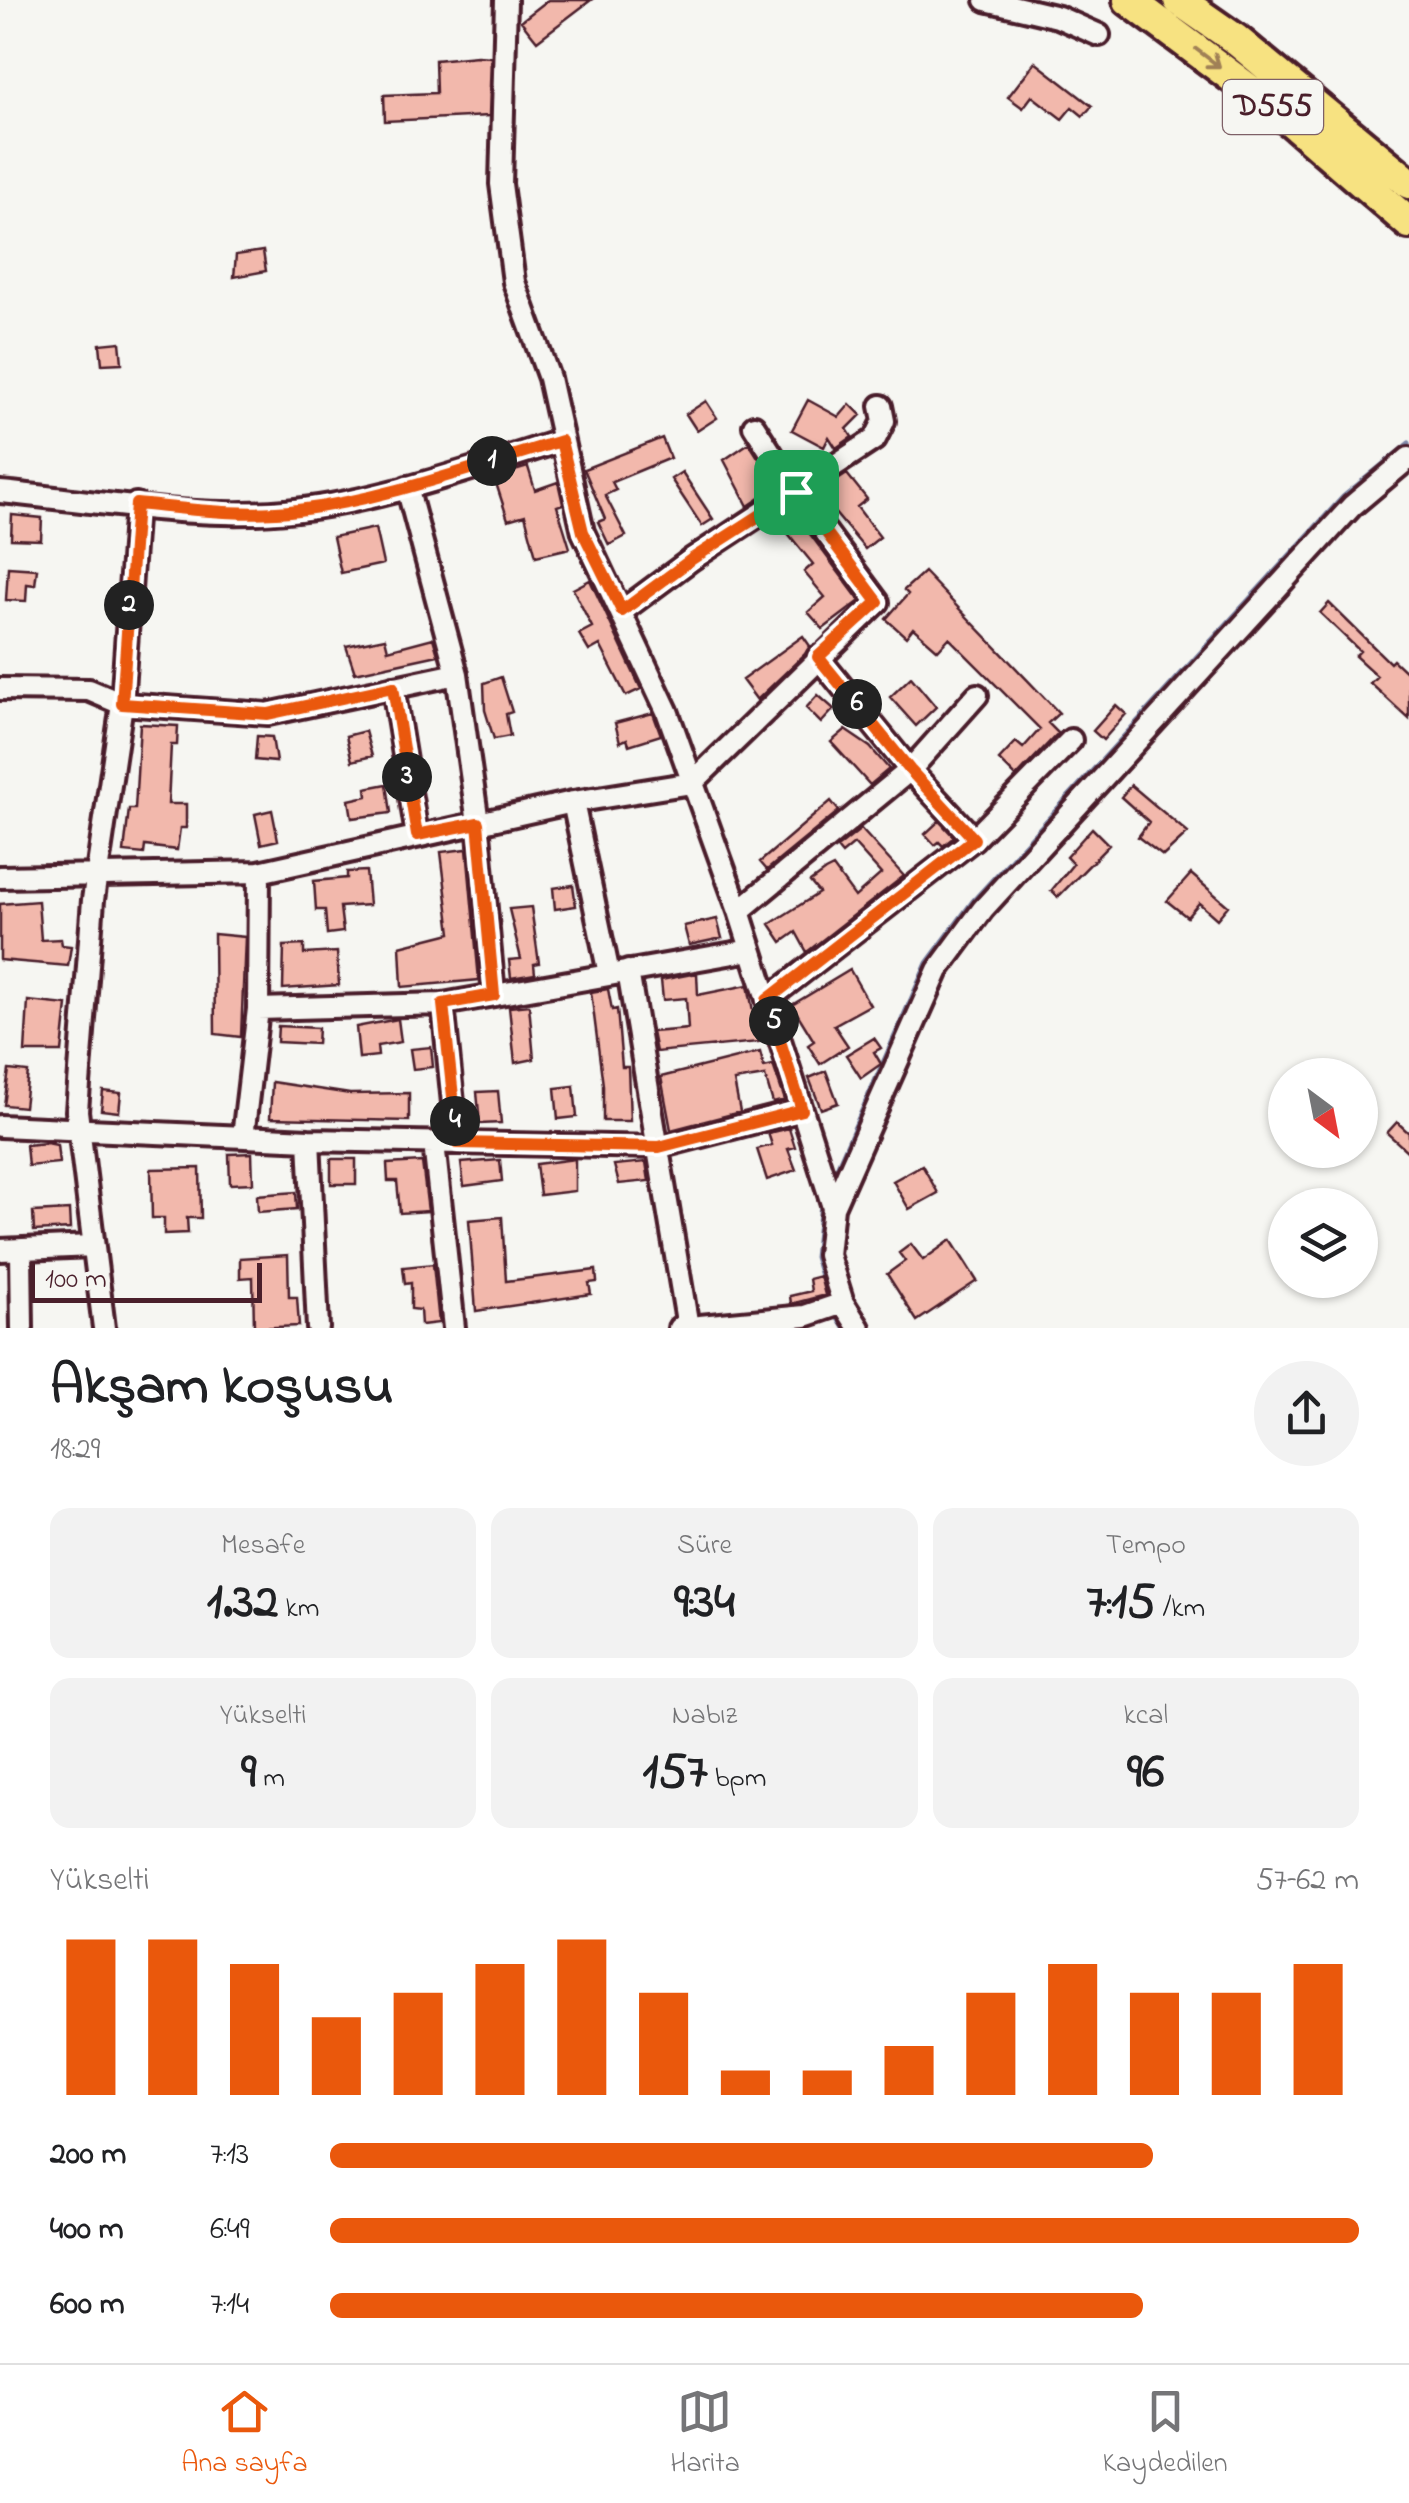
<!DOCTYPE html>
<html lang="tr">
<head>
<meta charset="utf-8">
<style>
	:root { --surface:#fff; --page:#f2f2f2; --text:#202124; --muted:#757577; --line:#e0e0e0; --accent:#ea580c }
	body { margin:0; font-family:"Indie Flower",sans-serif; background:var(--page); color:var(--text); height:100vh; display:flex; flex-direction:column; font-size:38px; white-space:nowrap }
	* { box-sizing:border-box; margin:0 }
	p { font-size:32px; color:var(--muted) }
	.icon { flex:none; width:55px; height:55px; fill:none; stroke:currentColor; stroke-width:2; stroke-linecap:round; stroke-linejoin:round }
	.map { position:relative; height:1328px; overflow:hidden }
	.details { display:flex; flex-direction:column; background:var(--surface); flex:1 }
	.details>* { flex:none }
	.needle { width:65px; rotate:148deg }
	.tools { position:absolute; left:1268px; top:1058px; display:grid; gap:20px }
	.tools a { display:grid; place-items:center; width:110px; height:110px; border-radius:50%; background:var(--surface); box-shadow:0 2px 8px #0004; font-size:50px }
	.scale { position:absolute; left:30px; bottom:25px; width:232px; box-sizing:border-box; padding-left:10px; border:5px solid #4a1f2b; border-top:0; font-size:28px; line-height:35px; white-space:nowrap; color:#4a1f2b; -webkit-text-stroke:8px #f6f6f2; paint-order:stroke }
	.pin { position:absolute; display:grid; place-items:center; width:85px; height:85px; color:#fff; margin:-42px; border-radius:20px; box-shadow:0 5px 15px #0006 }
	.km { position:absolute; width:50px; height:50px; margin:-25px; border-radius:50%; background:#222; color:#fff; font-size:28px; line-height:50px; text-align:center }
	.round { display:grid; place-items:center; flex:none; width:105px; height:105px; border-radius:52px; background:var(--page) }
	.summary { display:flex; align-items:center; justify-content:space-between; height:170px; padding:0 50px }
	h1 { font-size:55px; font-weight:700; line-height:75px }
	.stats { display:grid; grid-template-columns:repeat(3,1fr); gap:15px; height:170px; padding:10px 50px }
	.stats div { display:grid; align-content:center; border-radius:20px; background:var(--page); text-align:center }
	.stats b { font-size:50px; font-weight:700 }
	.stats small { font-size:28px; font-weight:400 }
	.stats p { font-size:28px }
	.chart { height:280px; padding:20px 50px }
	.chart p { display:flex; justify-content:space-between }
	.chart svg { width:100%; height:180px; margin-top:10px; stroke:var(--accent); stroke-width:6 }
	ul { padding:0 50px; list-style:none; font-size:32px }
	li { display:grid; grid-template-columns:160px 120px 1fr; align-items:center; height:75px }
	li i { height:25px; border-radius:12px; background:var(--accent) }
	.menu { display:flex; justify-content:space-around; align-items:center; height:140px; border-top:2px solid var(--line); background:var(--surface); font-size:28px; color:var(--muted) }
	.menu a { display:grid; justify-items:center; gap:5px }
	.menu .selected { color:var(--accent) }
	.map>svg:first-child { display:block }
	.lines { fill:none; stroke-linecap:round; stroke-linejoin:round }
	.stream { stroke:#7e87a8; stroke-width:5 }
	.building { fill:#f2b8ac; stroke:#4a1f2b; stroke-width:2.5 }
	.minor-casing { stroke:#4a1f2b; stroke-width:28 }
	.highway-casing { stroke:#4a1f2b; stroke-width:38 }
	.minor { stroke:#f6f6f2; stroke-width:20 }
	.highway { stroke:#f7e281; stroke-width:30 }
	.oneway { stroke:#a08056 }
	.route-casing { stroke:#fff; stroke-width:20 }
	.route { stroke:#ea580c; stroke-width:12 }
	.labels { text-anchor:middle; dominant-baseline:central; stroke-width:8; stroke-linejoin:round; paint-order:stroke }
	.shield { fill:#f6f6f2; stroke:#7e6067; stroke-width:2.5 }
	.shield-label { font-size:32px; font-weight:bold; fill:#4a1f2b }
</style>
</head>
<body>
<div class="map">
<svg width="1409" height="1328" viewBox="0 0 1409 1328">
	<rect width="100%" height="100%" fill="#f6f6f2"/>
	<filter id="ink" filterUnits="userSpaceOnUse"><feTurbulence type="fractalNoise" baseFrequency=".01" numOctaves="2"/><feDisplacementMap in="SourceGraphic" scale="20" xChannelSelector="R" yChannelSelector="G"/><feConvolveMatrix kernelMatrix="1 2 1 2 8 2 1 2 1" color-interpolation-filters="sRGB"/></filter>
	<g filter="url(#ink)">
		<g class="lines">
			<!-- stream -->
			<path class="stream" d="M 834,1174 L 927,963 L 973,901 L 1343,497 L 1409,443
				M 821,1204 L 815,1257 L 827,1295
				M 833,1311 L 844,1328"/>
		</g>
		<!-- building -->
		<path class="building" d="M 548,0 L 591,0 L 537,41 L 521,21 Z
			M 477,56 L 491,57 L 489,116 L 385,121 L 384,95 L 436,93 L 435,60 Z
			M 1035,62 L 1092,106 L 1083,116 L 1072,107 L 1062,119 L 1032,96 L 1023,108 L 1008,97 Z
			M 263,251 L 266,271 L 234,277 L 236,255 Z
			M 120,342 L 122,363 L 102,364 L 100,344 Z
			M 808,400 L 839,417 L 850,404 L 861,415 L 847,429 L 852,437 L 836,448 L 829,437 L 824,447 L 792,430 Z
			M 706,401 L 717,418 L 697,431 L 686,414 Z
			M 662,438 L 670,458 L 612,482 L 616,490 L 605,495 L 626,536 L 609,545 L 598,522 L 605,519 L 584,469 Z
			M 749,443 L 777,487 L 748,506 L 724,460 Z
			M 528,467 L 535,490 L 558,482 L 563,504 L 557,506 L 570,548 L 536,556 L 525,515 L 508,520 L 494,477 Z
			M 682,472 L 713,519 L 702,526 L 671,479 Z
			M 847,474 L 867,499 L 857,507 L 880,537 L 865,549 L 818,493 Z
			M 792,510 L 860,601 L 823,629 L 808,612 L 825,597 L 804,572 L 813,564 L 777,520 Z
			M 12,515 L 42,518 L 41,540 L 11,539 Z
			M 375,528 L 383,564 L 341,573 L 333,537 Z
			M 8,567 L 37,569 L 35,585 L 27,584 L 26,601 L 6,600 Z
			M 924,572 L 1059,713 L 1048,723 L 1058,733 L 1016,777 L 999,760 L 1016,742 L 1023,748 L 1040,729 L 949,638 L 938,650 L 913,628 L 906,637 L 886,619 L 908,594 L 904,590 Z
			M 590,580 L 641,689 L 626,696 L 600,645 L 589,651 L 579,634 L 592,627 L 573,589 Z
			M 1329,603 L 1390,663 L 1393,660 L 1409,675 L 1409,719 L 1370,683 L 1377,676 L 1355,656 L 1360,651 L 1320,613 Z
			M 803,636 L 810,646 L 805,654 L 757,700 L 742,680 Z
			M 385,638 L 388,650 L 433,638 L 438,655 L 355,673 L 346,646 Z
			M 501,677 L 512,712 L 506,714 L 510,736 L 494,739 L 485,710 L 484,683 Z
			M 911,677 L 936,707 L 916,726 L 890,697 Z
			M 818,695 L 834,709 L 821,723 L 806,708 Z
			M 1116,705 L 1126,714 L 1103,740 L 1093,731 Z
			M 653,713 L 661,735 L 629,745 L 627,739 L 620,742 L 615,723 Z
			M 140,724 L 178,726 L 177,745 L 171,745 L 168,804 L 186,804 L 186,828 L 180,828 L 177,850 L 145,846 L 144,854 L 124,852 L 129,809 L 135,809 Z
			M 845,730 L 870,747 L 889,769 L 870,785 L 831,742 Z
			M 365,731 L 372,756 L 352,761 L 346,736 Z
			M 257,736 L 272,737 L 276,762 L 255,760 Z
			M 387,784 L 391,813 L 352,818 L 349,800 L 367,796 L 366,788 Z
			M 1131,785 L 1188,833 L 1163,856 L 1138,837 L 1149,822 L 1121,797 Z
			M 831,801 L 839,811 L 767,870 L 760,862 Z
			M 272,810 L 278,840 L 261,844 L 255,814 Z
			M 939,821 L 954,837 L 943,846 L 939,842 L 935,845 L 925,834 Z
			M 1092,828 L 1109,845 L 1058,897 L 1051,891 L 1073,864 L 1066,857 Z
			M 861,829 L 904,876 L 807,952 L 796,932 L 782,942 L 770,924 L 819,893 L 810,882 L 825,871 L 833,867 L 855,897 L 881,874 L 854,844 L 842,854 L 837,848 Z
			M 467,849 L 479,980 L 402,987 L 400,946 L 451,933 L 441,852 Z
			M 366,871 L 369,905 L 340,907 L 343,932 L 327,934 L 325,910 L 316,910 L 314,881 L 347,878 L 347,872 Z
			M 1191,874 L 1228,906 L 1217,919 L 1199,903 L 1187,917 L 1167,901 Z
			M 573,885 L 576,906 L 555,909 L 553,888 Z
			M 38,901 L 41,940 L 61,939 L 62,945 L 71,946 L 68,966 L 0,960 L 0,904 Z
			M 531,907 L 539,963 L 534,964 L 535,974 L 511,978 L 509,960 L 521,959 L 509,909 Z
			M 717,919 L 722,938 L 689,945 L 684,926 Z
			M 214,934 L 245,937 L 241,1037 L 215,1034 Z
			M 304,945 L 304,954 L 337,952 L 339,985 L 283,989 L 284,946 Z
			M 850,970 L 870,1005 L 834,1025 L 848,1046 L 820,1064 L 808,1045 L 814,1041 L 792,1005 Z
			M 697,973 L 698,995 L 748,985 L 759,1042 L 656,1052 L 652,1032 L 688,1029 L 686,998 L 663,1000 L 661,980 Z
			M 608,989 L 612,1010 L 617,1009 L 622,1067 L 628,1067 L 630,1121 L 603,1121 L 603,1085 L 591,992 Z
			M 28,1001 L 67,1005 L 62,1052 L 25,1052 Z
			M 529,1005 L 534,1059 L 515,1063 L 509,1007 Z
			M 398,1019 L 401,1042 L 377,1046 L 378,1056 L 359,1058 L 356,1027 Z
			M 278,1026 L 318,1028 L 317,1044 L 277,1042 Z
			M 874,1038 L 881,1048 L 874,1052 L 881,1064 L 861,1078 L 846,1055 Z
			M 431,1047 L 433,1067 L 413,1069 L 410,1049 Z
			M 760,1052 L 764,1067 L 773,1065 L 785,1100 L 773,1103 L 765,1076 L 734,1081 L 740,1112 L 671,1130 L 661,1077 Z
			M 9,1070 L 28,1072 L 24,1107 L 4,1105 Z
			M 826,1071 L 838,1103 L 821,1109 L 809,1078 Z
			M 272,1082 L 350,1094 L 409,1093 L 409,1121 L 270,1118 Z
			M 574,1086 L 577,1117 L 558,1119 L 555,1088 Z
			M 103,1091 L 121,1093 L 119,1112 L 101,1110 Z
			M 498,1091 L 501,1123 L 480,1124 L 477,1092 Z
			M 1397,1122 L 1409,1133 L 1409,1153 L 1387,1133 Z
			M 789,1128 L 795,1147 L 788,1149 L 796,1170 L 767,1180 L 757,1149 L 772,1145 L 768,1133 Z
			M 47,1143 L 57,1145 L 59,1163 L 28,1166 L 26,1145 Z
			M 252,1153 L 253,1183 L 230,1184 L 229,1154 Z
			M 331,1159 L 356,1159 L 356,1184 L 331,1184 Z
			M 575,1159 L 575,1191 L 540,1195 L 536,1164 Z
			M 500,1160 L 502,1181 L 464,1186 L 461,1163 Z
			M 422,1162 L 428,1211 L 400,1213 L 397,1181 L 388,1181 L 387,1164 Z
			M 646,1162 L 649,1181 L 619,1184 L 614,1165 Z
			M 922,1165 L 938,1193 L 909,1209 L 893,1181 Z
			M 200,1168 L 201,1218 L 187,1218 L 188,1233 L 164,1234 L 164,1218 L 152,1218 L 151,1169 Z
			M 296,1192 L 297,1209 L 258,1212 L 257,1195 Z
			M 69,1210 L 70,1229 L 34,1231 L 33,1212 Z
			M 502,1217 L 506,1281 L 596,1270 L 597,1282 L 589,1283 L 591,1294 L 476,1311 L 469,1220 Z
			M 951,1240 L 977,1281 L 917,1321 L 887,1274 L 905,1261 L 899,1253 L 911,1244 L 923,1260 Z
			M 288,1255 L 289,1297 L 297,1297 L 299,1326 L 254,1328 L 253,1277 L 240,1278 L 240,1258 Z
			M 433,1264 L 439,1323 L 421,1325 L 420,1310 L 411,1309 L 411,1283 L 405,1284 L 403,1267 Z
			M 820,1276 L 825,1295 L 791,1304 L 790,1296 L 811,1291 L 809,1279 Z"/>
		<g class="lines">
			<defs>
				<path id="minor" d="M 506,0 L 501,184 L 514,282 L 549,378 L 583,532 L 667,711 L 739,911 L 833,1207
					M 986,0 L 1058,17 L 1099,35
					M 407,487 L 457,674 L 478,823 L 494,995
					M 0,492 C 96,501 200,521 296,510 C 386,500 475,467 561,441
					M 622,611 L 692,559 L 875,439 L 884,421 L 881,406
					M 818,657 L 910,770 L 974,839
					M 393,687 L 417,835
					M 0,689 L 89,690 L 122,704 L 268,714 L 457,674
					M 573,802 L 609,974
					M 0,877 L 259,872 L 573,802 L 692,783 L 878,602 L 796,492 L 754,426
					M 739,911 L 910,770 L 977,695
					M 628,971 L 688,1327
					M 767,1000 L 974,839 L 1071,740
					M 443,1004 L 457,1143
					M 258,1009 L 443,1004 L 751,950
					M 0,1126 L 309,1140 L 659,1147 L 802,1110
					M 243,1137 L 258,1009 L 259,872
					M 309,1140 L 318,1328
					M 434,1143 L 454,1328
					M 0,1250 L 92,1246
					M 21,1251 L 22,1328
					M 104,1328 L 77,1111 L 93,900 L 122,704 L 136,504
					M 679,1328 L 805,1316 L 843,1303
					M 859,1328 L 843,1303 L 828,1255 L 833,1207 L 938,970 L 983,909 L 1352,506 L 1409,458"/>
				<path id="highway" d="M 1129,0 L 1291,121 L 1409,223
					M 1179,0 L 1235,39 L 1409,183"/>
			</defs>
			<!-- minor casing -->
			<use href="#minor" class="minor-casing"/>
			<!-- highway casing -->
			<use href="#highway" class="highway-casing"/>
			<!-- minor -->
			<use href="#minor" class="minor"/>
			<!-- highway -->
			<use href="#highway" class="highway"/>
		</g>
		<!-- one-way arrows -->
		<defs><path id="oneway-shaft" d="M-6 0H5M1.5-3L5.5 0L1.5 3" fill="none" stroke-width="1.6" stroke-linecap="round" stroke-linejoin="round" transform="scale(2.5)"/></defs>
		<use class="oneway" href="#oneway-shaft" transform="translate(1208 58) rotate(37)"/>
	</g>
	<g class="lines" filter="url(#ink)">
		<defs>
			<path id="route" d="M 561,441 L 583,532 L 622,611 L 692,559 L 796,492 L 878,602 L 818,657 L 910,770 L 974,839 L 767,1000 L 802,1110 L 659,1147 L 458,1143 L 443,1004 L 494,995 L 478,823 L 417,835 L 393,687 L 268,714 L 122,704 L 136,504 C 190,509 244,517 298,510 C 388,499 475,466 561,441 Z"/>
		</defs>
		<!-- route casing -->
		<use href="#route" class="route-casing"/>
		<!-- route -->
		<use href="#route" class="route"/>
	</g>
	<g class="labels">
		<!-- shield labels -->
		<rect class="shield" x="1223" y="80" width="100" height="54" rx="8"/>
		<g class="shield-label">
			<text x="1273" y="107">D555</text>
		</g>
	</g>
</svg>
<div class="tools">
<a><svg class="needle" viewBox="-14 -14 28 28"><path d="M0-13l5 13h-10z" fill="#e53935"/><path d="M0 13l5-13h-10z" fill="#757577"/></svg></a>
<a><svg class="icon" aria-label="layers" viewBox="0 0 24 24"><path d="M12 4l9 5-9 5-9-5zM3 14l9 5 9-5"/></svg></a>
</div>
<div class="scale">100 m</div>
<div class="pin" style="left:796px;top:492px;background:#1e9e55"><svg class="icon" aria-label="arrive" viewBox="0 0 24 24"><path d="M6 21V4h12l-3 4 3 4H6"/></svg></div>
<b class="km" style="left:492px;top:461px">1</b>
<b class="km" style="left:129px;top:605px">2</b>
<b class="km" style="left:407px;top:777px">3</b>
<b class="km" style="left:455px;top:1121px">4</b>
<b class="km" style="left:774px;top:1021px">5</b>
<b class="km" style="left:857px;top:704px">6</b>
</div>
<section class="details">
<div class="summary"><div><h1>Akşam koşusu</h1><p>18:29</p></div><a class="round"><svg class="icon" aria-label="share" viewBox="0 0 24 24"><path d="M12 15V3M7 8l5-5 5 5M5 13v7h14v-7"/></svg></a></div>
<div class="stats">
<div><p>Mesafe</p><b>1.32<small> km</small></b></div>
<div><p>Süre</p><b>9:34</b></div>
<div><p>Tempo</p><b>7:15<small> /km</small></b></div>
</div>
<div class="stats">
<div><p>Yükselti</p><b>9<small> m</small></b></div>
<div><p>Nabız</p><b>157<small> bpm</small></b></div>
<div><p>kcal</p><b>96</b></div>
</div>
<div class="chart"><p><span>Yükselti</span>57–62 m</p>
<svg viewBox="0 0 160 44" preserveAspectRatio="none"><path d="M5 44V6M15 44V6M25 44V12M35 44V25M45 44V19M55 44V12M65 44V6M75 44V19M85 44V38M95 44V38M105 44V32M115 44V19M125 44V12M135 44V19M145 44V19M155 44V12"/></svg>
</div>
<ul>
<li><b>200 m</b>7:13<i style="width:80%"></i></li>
<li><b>400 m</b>6:49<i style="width:100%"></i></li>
<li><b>600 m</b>7:14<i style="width:79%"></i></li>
</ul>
</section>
<nav class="menu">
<a class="selected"><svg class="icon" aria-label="home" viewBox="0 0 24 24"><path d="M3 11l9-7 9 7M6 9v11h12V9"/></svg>Ana sayfa</a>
<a><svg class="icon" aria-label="map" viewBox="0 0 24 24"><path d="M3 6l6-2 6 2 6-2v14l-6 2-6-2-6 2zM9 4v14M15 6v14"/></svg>Harita</a>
<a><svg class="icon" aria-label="saved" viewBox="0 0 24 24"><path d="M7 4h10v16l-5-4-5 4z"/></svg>Kaydedilen</a>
</nav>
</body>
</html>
